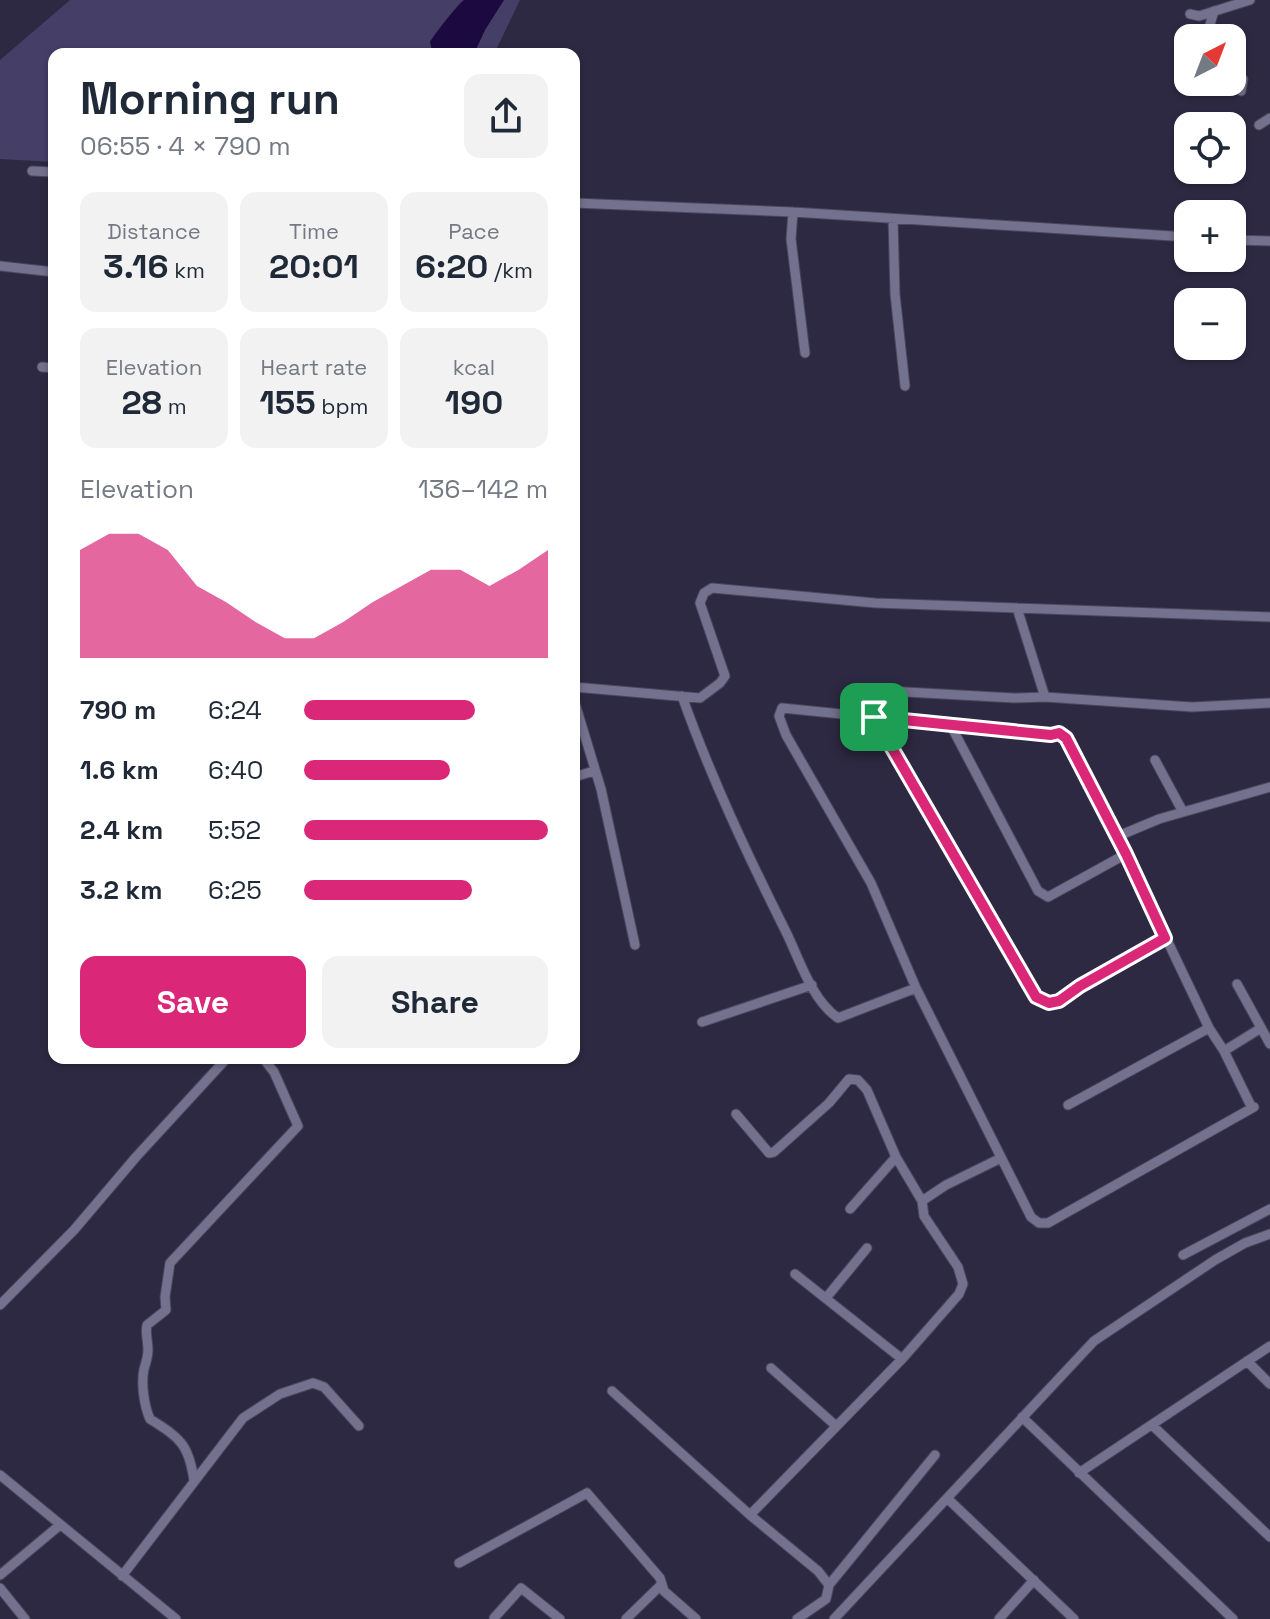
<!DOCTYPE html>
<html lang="en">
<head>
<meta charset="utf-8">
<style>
	:root { --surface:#fff; --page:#f2f2f3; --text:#1f2937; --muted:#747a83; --accent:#db2777 }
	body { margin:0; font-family:"Space Grotesk",sans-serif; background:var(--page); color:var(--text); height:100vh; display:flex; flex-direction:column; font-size:30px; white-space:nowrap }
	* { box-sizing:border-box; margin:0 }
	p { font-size:26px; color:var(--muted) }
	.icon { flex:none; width:44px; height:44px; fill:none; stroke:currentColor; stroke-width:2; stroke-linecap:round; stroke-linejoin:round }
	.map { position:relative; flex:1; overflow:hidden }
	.details { position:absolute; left:48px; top:48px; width:532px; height:1016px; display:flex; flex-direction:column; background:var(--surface); border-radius:16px; box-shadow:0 2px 6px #0004 }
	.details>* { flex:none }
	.needle { width:52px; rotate:42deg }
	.buttons { position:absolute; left:1174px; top:24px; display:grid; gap:16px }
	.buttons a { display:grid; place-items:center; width:72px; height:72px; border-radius:16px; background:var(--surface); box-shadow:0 2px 6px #0004; font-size:40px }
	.pin { position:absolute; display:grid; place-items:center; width:68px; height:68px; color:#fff; margin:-34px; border-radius:16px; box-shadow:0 4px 12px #0006 }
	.round { display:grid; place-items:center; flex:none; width:84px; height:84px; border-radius:16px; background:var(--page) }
	.overview { display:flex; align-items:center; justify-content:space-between; height:136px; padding:0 32px }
	h1 { font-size:44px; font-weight:700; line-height:60px }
	.stats { display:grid; grid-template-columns:repeat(3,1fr); gap:12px; height:136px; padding:8px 32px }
	.stats div { display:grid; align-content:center; border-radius:16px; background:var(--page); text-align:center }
	.stats b { font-size:34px; font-weight:700 }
	.stats small { font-size:22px; font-weight:400 }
	.stats p { font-size:22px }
	.chart { height:224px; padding:16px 32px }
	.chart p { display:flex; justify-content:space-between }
	.chart svg { width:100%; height:144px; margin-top:8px; fill:var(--accent); opacity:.7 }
	.cta { display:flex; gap:16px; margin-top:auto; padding:16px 32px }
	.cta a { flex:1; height:92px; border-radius:16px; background:var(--accent); color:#fff; font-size:32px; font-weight:700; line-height:92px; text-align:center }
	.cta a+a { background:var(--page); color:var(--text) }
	ul { padding:0 32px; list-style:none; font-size:26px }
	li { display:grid; grid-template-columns:128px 96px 1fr; align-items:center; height:60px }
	li i { height:20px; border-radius:10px; background:var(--accent) }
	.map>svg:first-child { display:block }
	.green { fill:#453e67 }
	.water { fill:#1b0940 }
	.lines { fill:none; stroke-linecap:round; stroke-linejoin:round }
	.street-casing { stroke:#4a465c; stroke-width:11 }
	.street { stroke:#74718e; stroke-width:9 }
	.route-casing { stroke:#fff; stroke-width:16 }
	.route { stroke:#db2777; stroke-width:10 }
</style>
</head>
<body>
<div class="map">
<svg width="1270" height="1619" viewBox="0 0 1270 1619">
	<rect width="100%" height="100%" fill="#2d2942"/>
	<!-- green -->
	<path class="green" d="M 70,0 L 520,0 L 494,54 L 54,54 L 54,162 L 0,159 L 0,60 Z"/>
	<!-- water -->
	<path class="water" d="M 464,0 L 504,0 L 485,30 L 474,54 L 433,54 L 430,42 C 433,36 458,4 464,0 Z"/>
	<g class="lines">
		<defs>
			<path id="street" d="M 1190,14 L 1199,16 L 1250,0
				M 1206,38 L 1214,11
				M 1232,69 L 1243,79 L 1241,91
				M 1259,125 L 1270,118
				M 32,171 L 54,172
				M 574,203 L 793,212 L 1188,237
				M 793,212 L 791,239 L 805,353
				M 893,219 L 895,294 L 905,386
				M 1232,240 L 1270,241
				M 0,266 L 54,272
				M 42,367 L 54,368
				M 1017,608 L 1045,697
				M 574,687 L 700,698 L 720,683 L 725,676 L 700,603 L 704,593 L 712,588 L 875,603 L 1270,617
				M 888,691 L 1014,698 L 1045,697 L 1192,707 L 1270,703
				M 682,696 C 711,778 748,856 787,934 C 800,961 812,1000 838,1018 L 916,988
				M 574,700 L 601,789 L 635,945
				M 782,708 L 1051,735 L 1059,733 L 1066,738 L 1126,854 L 1209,1028 L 1224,1051 L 1251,1106 L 1254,1107 L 1048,1223 L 1039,1223 L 1031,1217 L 916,988 L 871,883 L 786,735 L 779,716 Z
				M 874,717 L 1036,997 L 1049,1003 L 1059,1001 L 1080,986 L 1165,938
				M 950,724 L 1038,891 L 1048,897 L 1126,854
				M 1155,760 L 1183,812
				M 574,777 L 594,771
				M 1116,837 L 1159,819 L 1270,787
				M 1237,984 L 1270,1044
				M 702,1022 L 812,985
				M 1224,1051 L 1261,1028
				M 1068,1105 L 1209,1028
				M 736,1114 L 769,1153 L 774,1152 L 829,1103 L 849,1079 L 858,1080 L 867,1090 L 896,1157 L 922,1201 L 924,1216 L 958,1267 L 963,1284 L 959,1294 L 902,1359 L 750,1515
				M 922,1201 L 946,1185 L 1001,1158
				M 850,1209 L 896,1157
				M 1183,1255 L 1270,1209
				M 795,1274 L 902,1359
				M 826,1298 L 867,1248
				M 0,1305 L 74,1230 L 136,1157 L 227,1058
				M 1247,1361 L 1270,1384
				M 771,1368 L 835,1425
				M 612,1391 L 750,1515 L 818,1571 L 829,1585
				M 1022,1417 L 1233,1619
				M 1152,1425 L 1270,1537
				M 1079,1473 L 1270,1346
				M 0,1475 L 176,1619
				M 194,1481 C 189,1444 180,1438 150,1419 C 144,1406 141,1383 144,1369 C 146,1362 148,1357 148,1350 C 148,1340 145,1334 147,1325 L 166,1310 L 165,1297 L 170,1263 L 298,1126 L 274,1072 L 263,1058
				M 948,1499 L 1074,1619
				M 459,1563 L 587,1493 L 660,1578 L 664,1591 L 696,1619
				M 0,1575 L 60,1525
				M 122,1576 L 243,1418 L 280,1394 L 313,1383 L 324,1387 L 359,1426
				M 0,1588 L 25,1619
				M 494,1618 L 521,1588 L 560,1619
				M 626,1619 L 662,1584
				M 797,1619 L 826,1599 L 829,1585 L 935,1455
				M 834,1619 L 1094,1341 L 1215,1260 L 1245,1243 L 1270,1234
				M 999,1619 L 1034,1580"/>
		</defs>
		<!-- street casing -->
		<use href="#street" class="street-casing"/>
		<!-- street -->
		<use href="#street" class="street"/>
	</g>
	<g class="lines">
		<defs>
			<path id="route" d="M 874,717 L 1051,735 L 1059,733 L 1066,738 L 1126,854 L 1165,938 L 1080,986 L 1059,1001 L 1049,1003 L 1036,997 Z"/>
		</defs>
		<!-- route casing -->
		<use href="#route" class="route-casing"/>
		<!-- route -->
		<use href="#route" class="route"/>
	</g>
</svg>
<div class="buttons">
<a><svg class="needle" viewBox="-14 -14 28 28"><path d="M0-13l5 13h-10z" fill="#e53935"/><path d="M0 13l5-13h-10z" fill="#747a83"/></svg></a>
<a><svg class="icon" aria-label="locate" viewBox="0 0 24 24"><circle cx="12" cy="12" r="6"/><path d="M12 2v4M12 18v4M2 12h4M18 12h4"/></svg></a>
<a>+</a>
<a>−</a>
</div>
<div class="pin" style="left:874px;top:717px;background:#1e9e55"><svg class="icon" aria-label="arrive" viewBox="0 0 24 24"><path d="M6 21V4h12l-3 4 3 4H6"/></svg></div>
<section class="details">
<div class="overview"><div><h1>Morning run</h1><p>06:55 · 4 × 790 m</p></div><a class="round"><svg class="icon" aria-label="share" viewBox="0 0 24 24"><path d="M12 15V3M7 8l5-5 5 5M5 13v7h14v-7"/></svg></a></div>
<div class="stats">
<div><p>Distance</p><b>3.16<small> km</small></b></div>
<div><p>Time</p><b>20:01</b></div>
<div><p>Pace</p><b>6:20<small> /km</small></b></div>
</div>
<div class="stats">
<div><p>Elevation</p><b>28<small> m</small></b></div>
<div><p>Heart rate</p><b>155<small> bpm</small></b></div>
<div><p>kcal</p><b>190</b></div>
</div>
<div class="chart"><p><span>Elevation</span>136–142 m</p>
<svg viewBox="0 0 160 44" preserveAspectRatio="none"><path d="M0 44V11L10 6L20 6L30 11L40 22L50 27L60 33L70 38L80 38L90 33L100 27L110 22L120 17L130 17L140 22L150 17L160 11V44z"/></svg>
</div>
<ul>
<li><b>790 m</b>6:24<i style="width:70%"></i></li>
<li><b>1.6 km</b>6:40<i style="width:60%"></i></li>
<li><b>2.4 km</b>5:52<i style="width:100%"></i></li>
<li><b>3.2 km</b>6:25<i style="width:69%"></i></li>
</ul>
<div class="cta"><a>Save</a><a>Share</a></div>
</section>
</div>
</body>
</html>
